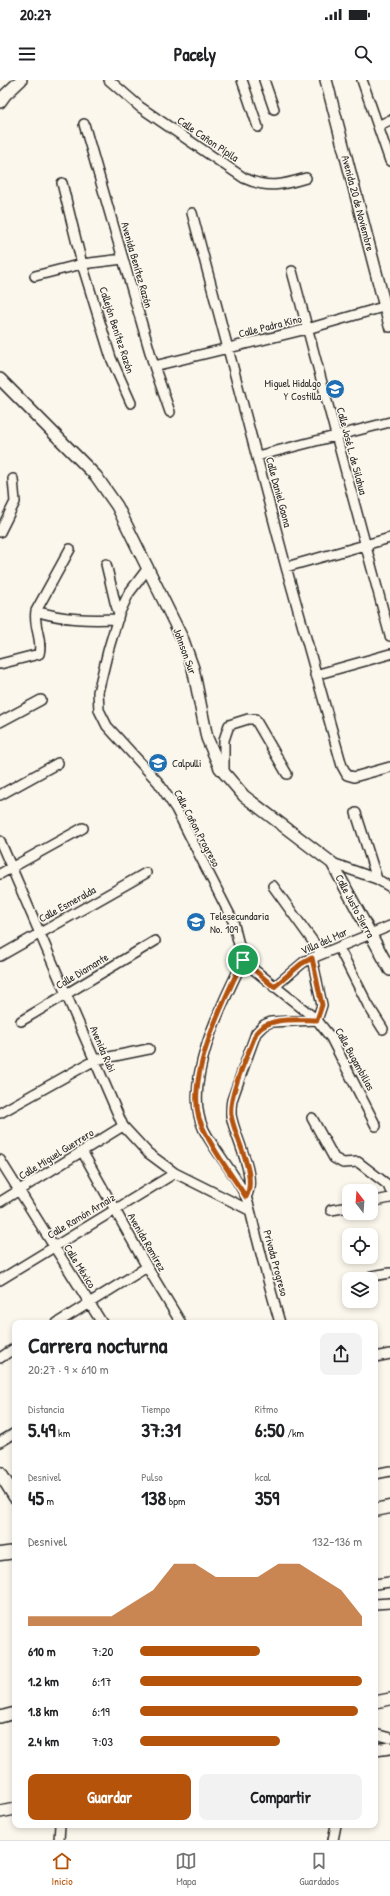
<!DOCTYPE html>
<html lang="es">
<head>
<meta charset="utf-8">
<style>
	:root { --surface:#fff; --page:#f2f2f2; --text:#202124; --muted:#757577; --line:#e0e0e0; --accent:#b45309 }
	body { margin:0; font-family:"Patrick Hand",sans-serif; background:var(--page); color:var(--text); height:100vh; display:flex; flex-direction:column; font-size:15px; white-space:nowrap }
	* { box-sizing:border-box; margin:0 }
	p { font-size:13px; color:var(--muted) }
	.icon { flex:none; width:22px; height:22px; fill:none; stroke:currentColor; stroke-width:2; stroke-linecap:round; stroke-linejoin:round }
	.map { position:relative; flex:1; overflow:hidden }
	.panel { position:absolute; left:12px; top:1240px; width:366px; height:508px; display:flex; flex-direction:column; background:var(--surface); border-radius:8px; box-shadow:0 2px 6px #0003 }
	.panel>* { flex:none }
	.needle { width:26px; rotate:343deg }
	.tools { position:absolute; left:342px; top:1104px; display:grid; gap:8px }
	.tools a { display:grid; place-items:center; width:36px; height:36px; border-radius:8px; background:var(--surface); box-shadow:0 2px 6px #0003; font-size:20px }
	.pin { position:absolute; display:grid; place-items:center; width:34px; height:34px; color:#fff; margin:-17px; border:2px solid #fff; border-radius:50%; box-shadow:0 1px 4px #0007 }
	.round { display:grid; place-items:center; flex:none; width:42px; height:42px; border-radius:8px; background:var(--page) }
	.headline { display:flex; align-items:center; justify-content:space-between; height:68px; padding:0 16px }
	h1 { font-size:22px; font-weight:700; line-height:30px }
	.metrics { display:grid; grid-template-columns:repeat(3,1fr); gap:6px; height:68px; padding:4px 16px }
	.metrics div { display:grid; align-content:center }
	.metrics b { font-size:20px; font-weight:700 }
	.metrics small { font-size:11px; font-weight:400 }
	.metrics p { font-size:11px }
	.chart { height:112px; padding:8px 16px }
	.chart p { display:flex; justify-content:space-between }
	.chart svg { width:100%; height:72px; margin-top:4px; fill:var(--accent); opacity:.7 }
	.primary-button { display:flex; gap:8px; margin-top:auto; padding:8px 16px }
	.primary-button a { flex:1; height:46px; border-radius:8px; background:var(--accent); color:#fff; font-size:16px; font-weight:700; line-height:46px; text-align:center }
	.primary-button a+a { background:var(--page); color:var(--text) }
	ul { padding:0 16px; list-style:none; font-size:13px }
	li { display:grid; grid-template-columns:64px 48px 1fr; align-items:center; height:30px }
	li i { height:10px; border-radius:5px; background:var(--accent) }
	.status { display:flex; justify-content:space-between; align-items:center; height:28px; padding:0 20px; background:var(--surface); direction:ltr }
	.status svg { height:11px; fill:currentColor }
	header { display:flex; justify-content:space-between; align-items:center; height:52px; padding:0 16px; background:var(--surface); font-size:18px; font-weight:700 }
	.menu { display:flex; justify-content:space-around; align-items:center; height:56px; border-top:1px solid var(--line); background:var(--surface); font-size:11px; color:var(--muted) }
	.menu a { display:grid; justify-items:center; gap:2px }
	.menu .current { color:var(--accent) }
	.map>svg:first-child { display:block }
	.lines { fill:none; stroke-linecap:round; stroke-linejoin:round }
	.minor-casing { stroke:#2b2b2b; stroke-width:12 }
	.tertiary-casing { stroke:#2b2b2b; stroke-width:14 }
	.secondary-casing { stroke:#2b2b2b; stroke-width:15 }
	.minor { stroke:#fbf7ec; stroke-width:9 }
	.tertiary { stroke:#fbf7ec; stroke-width:11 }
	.secondary { stroke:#fbf7ec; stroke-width:12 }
	.route-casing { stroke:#fff; stroke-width:8 }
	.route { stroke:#b45309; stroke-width:5 }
	.labels { text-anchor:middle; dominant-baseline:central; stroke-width:3; stroke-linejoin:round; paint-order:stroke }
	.street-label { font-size:11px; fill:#2b2b2b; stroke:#fbf7ec }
	.poi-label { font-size:11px; fill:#2b2b2b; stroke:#fbf7ec; text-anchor:start }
</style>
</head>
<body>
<div class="status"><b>20:27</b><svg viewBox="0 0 49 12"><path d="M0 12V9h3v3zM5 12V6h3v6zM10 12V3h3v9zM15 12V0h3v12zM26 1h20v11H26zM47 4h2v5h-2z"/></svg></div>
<header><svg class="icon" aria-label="menu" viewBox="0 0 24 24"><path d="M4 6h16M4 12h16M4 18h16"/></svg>Pacely<svg class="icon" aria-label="search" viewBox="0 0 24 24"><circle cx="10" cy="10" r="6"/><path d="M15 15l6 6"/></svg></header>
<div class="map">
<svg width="390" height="1760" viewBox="0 0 390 1760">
	<rect width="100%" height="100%" fill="#fbf7ec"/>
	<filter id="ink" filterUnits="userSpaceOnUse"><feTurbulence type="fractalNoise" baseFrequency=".025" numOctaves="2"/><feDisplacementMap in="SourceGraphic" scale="8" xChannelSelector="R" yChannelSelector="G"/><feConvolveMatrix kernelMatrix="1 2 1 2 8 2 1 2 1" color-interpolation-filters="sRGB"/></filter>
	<g filter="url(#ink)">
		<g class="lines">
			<defs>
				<path id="minor" d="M 109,0 L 140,27 L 244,98 C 267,109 283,105 306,98
					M 242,0 L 258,47
					M 264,0 L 274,29
					M 362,0 L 390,81
					M 84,44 L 154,286 L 170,332
					M 378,46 L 390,40
					M 62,103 L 82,184 L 111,278 L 131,323
					M 192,133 L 286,487 L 342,686 L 347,695 L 354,697 L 390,687
					M 292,191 L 390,556
					M 35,196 L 82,184 L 123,179
					M 154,286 L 307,249 L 390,225
					M 257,376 L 390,342
					M 0,452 L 15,422 L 13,399
					M 106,484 L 115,522 L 119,534
					M 286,487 L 390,458
					M 148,488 L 129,513 L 119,534 L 108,571 L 98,612 L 99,630 L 107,646 L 158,702 L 176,729 L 233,841 L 243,881
					M 36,531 C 63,540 90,540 118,539
					M 0,584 L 39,574 C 43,560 33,546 36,531 L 70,469
					M 315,595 L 390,574
					M 0,642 L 41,620
					M 224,694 L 224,660 L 229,645 L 248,639 L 255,639 L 287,694
					M 0,715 L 58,683
					M 356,733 L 377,799
					M 0,761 L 123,1046 L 148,1073 L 175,1093 L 249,1130
					M 332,783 L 377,799 L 390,807
					M 0,794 L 83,748
					M 273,806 L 322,874
					M 339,868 L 368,925 L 383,949
					M 0,876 L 146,793
					M 312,878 L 322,925 L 317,940
					M 243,881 C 222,923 181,1004 204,1050 C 216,1073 235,1093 246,1117 C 251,1130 253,1145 257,1158 C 264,1186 272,1215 280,1243
					M 243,881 L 317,940 L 331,958 L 376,1046
					M 274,907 L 305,881 L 390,846
					M 21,941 L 155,861
					M 0,1033 L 95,980 L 149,969
					M 312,1038 L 334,1078 L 343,1083 L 358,1082 L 388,1105 L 390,1110
					M 82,1071 L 147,1187 L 181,1243
					M 0,1080 L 102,1243
					M 246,1117 C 258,1096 235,1059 231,1035 C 231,1030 231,1025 232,1020 L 256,953 L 264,945 L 271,942 L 317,940
					M 0,1122 L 123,1046
					M 371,1122 L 390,1118
					M 331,1130 L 349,1127
					M 372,1196 L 390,1193
					M 0,1200 L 175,1093
					M 57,1243 L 147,1187
					M 375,1277 L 390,1274
					M 0,1278 L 15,1268
					M 0,1362 L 15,1353
					M 375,1394 L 390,1391
					M 375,1504 L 390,1502
					M 375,1524 L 390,1523
					M 375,1654 L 390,1658
					M 59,1760 L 60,1745
					M 333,1760 L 336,1745"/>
				<path id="tertiary" d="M 326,0 L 390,246
					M 0,22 L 5,15 L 21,0
					M 0,299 L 96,396 L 117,426 L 183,560 L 193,588 L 207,658 L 220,688 L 244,716 L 332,783 L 390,890
					M 375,1622 L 390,1619
					M 0,1637 L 15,1633
					M 375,1670 L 390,1668
					M 0,1732 L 15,1729"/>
				<path id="secondary" d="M 0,1393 L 15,1417
					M 375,1430 L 390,1427
					M 0,1474 L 15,1472"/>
			</defs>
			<!-- minor casing -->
			<use href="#minor" class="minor-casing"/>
			<!-- tertiary casing -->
			<use href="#tertiary" class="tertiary-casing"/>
			<!-- secondary casing -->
			<use href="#secondary" class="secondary-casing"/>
			<!-- minor -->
			<use href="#minor" class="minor"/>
			<!-- tertiary -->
			<use href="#tertiary" class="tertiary"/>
			<!-- secondary -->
			<use href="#secondary" class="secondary"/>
		</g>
	</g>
	<g class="lines" filter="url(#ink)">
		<defs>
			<path id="route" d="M 312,878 L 322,925 L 317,940 C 299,940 268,936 256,953 C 249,973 228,1015 231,1035 C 235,1059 258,1095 246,1117 C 232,1096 206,1060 199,1038 C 187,994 224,920 243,880 L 274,907 L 301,884 Z"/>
		</defs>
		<!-- route casing -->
		<use href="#route" class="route-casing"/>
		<!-- route -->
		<use href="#route" class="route"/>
	</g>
	<!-- icons -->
	<defs>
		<symbol id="school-disc" viewBox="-11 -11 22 22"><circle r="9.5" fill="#1f6fb2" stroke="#fbf7ec"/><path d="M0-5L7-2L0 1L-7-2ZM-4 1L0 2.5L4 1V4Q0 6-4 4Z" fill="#fff"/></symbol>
	</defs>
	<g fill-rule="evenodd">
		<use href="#school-disc" x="324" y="298" width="22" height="22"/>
		<use href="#school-disc" x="147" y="672" width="22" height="22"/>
		<use href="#school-disc" x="185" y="831" width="22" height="22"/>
	</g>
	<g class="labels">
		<!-- street labels -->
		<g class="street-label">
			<text transform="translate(208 59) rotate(34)">Calle Cañon Pípila</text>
			<text transform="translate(358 123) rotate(75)">Avenida 20 de Noviembre</text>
			<text transform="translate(137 185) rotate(74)">Avenida Benítez Razón</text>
			<text transform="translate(270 246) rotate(-14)">Calle Padra Kino</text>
			<text transform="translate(117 250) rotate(72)">Callejón Benítez Razón</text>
			<text transform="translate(352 371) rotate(75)">Calle José L. de Silahua</text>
			<text transform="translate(279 412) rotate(75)">Calle Daniel Gaona</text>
			<text transform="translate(185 571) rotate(70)">Johnson Sur</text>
			<text transform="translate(197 748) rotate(62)">Calle Cañon Progreso</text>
			<text transform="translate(67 824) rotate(-29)">Calle Esmeralda</text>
			<text transform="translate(355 826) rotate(62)">Calle Justo Sierra</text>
			<text transform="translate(324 861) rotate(-24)">Villa del Mar</text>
			<text transform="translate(82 891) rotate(-31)">Calle Diamante</text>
			<text transform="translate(103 969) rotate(67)">Avenida Rubi</text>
			<text transform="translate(355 979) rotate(61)">Calle Bugambilias</text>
			<text transform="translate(56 1074) rotate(-32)">Calle Miguel Guerrero</text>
			<text transform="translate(81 1136) rotate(-31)">Calle Ramón Arnaiz</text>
			<text transform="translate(147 1162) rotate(60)">Avenida Ramírez</text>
			<text transform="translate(276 1183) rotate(75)">Privada Progreso</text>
			<text transform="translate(80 1186) rotate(58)">Calle México</text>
		</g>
		<!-- poi labels -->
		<g class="poi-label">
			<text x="321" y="303" text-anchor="end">Miguel Hidalgo<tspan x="321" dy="13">Y Costilla</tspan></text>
			<text x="172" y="683">Calpulli</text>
			<text x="210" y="836">Telesecundaria<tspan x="210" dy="13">No. 109</tspan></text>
		</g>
	</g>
</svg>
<div class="tools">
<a><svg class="needle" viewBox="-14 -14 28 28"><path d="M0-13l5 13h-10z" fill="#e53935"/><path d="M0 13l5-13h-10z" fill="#757577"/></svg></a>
<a><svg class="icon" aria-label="locate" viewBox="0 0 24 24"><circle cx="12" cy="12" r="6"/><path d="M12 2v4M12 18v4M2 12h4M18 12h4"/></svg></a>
<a><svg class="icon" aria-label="layers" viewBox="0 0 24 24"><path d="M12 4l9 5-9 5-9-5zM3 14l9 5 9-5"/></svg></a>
</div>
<div class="pin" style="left:243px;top:880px;background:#1e9e55"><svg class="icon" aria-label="arrive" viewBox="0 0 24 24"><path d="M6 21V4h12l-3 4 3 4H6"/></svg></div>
<section class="panel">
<div class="headline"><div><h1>Carrera nocturna</h1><p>20:27 · 9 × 610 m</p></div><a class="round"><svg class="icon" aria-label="share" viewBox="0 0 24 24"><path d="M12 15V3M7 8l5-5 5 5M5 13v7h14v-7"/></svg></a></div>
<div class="metrics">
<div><p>Distancia</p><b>5.49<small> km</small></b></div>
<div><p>Tiempo</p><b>37:31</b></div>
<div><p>Ritmo</p><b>6:50<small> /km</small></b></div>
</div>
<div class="metrics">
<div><p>Desnivel</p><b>45<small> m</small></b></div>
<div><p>Pulso</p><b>138<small> bpm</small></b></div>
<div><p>kcal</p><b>359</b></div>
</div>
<div class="chart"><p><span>Desnivel</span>132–136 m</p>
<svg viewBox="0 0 160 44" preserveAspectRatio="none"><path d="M0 44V38L10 38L20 38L30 38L40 38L50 30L60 22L70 6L80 6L90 14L100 14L110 14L120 6L130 6L140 14L150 22L160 38V44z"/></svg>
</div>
<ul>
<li><b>610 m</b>7:20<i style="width:54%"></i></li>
<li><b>1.2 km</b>6:17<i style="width:100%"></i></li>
<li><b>1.8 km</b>6:19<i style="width:98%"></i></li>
<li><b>2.4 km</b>7:03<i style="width:63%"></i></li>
</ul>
<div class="primary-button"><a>Guardar</a><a>Compartir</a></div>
</section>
</div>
<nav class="menu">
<a class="current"><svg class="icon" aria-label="home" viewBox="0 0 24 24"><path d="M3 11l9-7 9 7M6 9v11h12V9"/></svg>Inicio</a>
<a><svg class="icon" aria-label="map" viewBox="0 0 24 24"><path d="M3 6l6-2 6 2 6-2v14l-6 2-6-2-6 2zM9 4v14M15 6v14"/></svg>Mapa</a>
<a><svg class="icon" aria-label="saved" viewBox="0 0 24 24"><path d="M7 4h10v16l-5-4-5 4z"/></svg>Guardados</a>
</nav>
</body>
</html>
